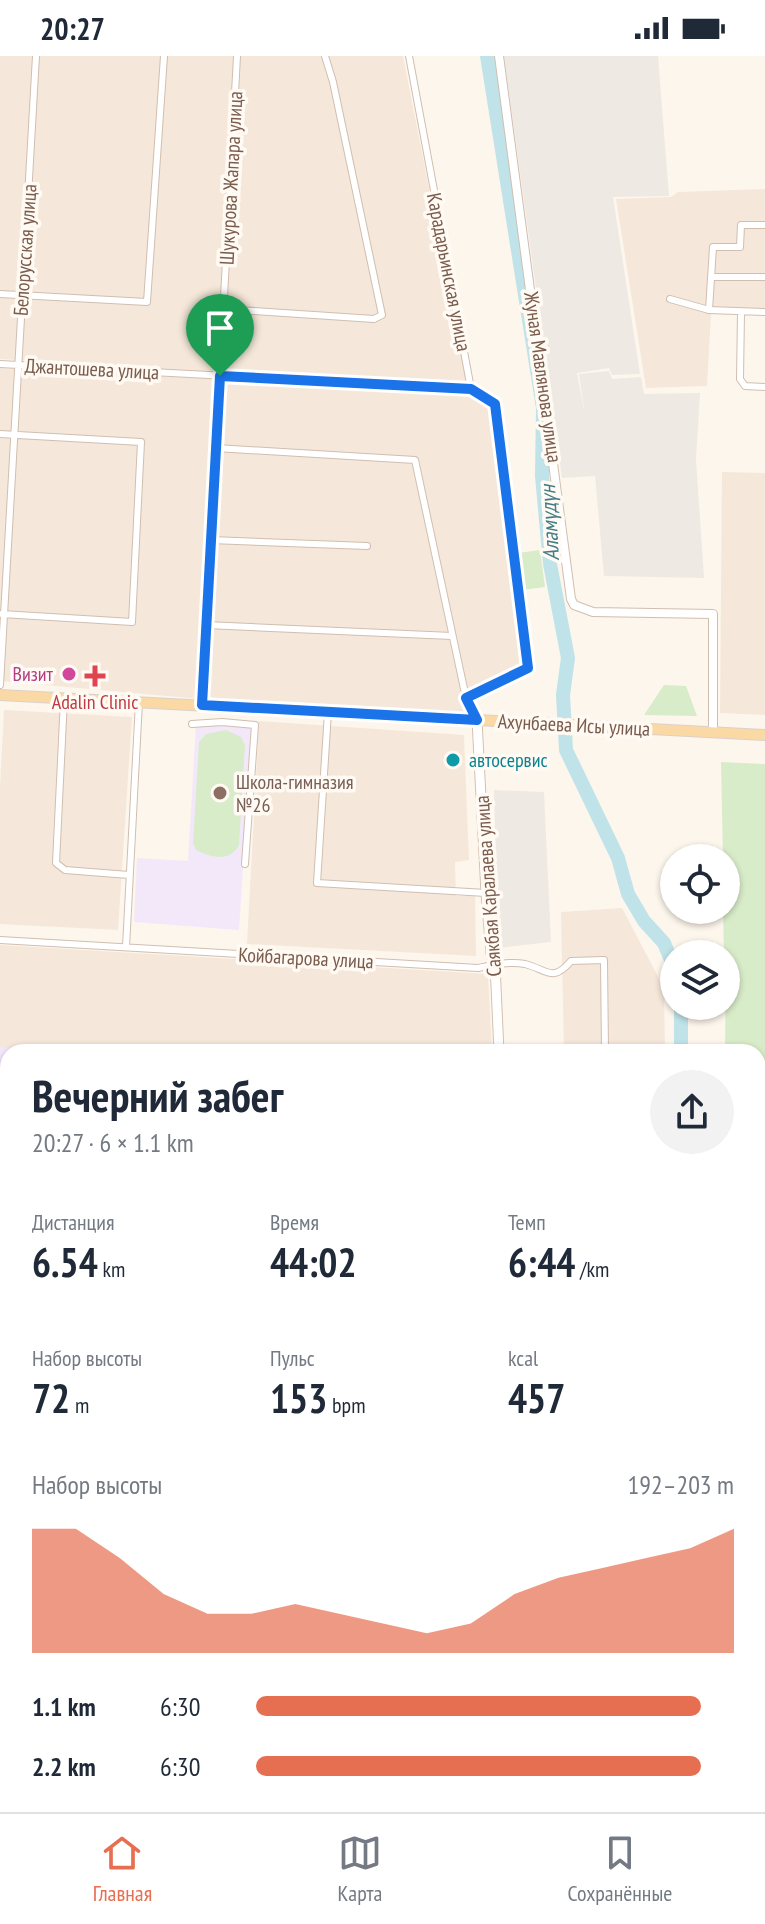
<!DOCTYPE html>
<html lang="ru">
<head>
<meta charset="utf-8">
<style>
	:root { --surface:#fff; --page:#f2f2f3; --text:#1f2937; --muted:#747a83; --line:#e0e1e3; --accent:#e76f51 }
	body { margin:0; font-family:"PT Sans Narrow",sans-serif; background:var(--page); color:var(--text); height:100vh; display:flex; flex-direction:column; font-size:30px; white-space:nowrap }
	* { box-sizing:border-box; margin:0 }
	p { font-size:26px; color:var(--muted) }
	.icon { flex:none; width:44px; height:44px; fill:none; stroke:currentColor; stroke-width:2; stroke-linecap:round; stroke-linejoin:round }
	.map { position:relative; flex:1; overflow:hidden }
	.sheet { position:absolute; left:0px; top:988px; width:766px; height:768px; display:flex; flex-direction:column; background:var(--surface); border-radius:24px 24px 0 0; box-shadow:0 2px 6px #0004 }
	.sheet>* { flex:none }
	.fabs { position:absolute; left:660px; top:788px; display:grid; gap:16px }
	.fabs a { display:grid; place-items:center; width:80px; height:80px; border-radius:50%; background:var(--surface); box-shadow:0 2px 6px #0004; font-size:40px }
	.pin { position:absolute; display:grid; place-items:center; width:68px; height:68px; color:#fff; margin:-82px -34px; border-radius:50% 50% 50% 0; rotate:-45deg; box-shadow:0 0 8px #0007 }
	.pin .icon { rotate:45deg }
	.round { display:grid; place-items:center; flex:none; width:84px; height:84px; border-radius:42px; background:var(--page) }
	.head { display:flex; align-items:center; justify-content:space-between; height:136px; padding:0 32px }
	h1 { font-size:44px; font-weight:700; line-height:60px }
	.stats { display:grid; grid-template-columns:repeat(3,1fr); gap:12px; height:136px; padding:8px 32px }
	.stats div { display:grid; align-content:center }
	.stats b { font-size:40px; font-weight:700 }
	.stats small { font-size:22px; font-weight:400 }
	.stats p { font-size:22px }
	.chart { height:224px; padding:16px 32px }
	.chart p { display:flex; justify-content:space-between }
	.chart svg { width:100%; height:144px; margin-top:8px; fill:var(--accent); opacity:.7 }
	ul { padding:0 32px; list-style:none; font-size:26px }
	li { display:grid; grid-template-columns:128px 96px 1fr; align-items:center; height:60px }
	li i { height:20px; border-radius:10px; background:var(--accent) }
	.status { display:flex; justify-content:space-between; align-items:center; height:56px; padding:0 40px; background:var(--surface); direction:ltr }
	.status svg { height:22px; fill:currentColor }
	.menu { display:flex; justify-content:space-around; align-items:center; height:112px; border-top:2px solid var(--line); background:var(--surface); font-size:22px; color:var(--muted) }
	.menu a { display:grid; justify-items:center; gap:4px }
	.menu .current { color:var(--accent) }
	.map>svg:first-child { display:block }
	.residential { fill:#f5e8da }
	.industrial { fill:#efe9e4 }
	.education { fill:#f3e8fa }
	.green { fill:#d8ecc9 }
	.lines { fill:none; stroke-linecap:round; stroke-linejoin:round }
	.river { stroke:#bfe3e8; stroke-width:14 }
	.minor-casing { stroke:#d1beb0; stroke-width:8 }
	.tertiary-casing { stroke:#d1beb0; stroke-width:10 }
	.secondary-casing { stroke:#d6c0b0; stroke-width:11 }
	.primary-casing { stroke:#dad1cd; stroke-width:12 }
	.minor { stroke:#fff; stroke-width:6 }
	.tertiary { stroke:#fff; stroke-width:8 }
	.secondary { stroke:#fff; stroke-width:9 }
	.primary { stroke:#fbd9a5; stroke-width:10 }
	.route-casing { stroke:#fff; stroke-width:16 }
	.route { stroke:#1a73e8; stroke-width:10 }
	.hotel-dot { fill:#d1479c; stroke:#fffaf3; stroke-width:3 }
	.health-dot { fill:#e0444e; stroke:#fffaf3; stroke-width:3 }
	.culture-dot { fill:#0f9aa8; stroke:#fffaf3; stroke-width:3 }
	.education-dot { fill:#8d6e63; stroke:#fffaf3; stroke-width:3 }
	.labels { text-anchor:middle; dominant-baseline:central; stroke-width:7; stroke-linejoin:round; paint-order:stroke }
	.street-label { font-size:20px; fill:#7a5c4d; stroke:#fffaf3 }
	.hotel-label { font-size:20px; fill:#b23c85; stroke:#fffaf3; text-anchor:end }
	.health-label { font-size:20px; fill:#be3a42; stroke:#fffaf3 }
	.culture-label { font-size:20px; fill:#0d838f; stroke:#fffaf3; text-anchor:start }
	.education-label { font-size:20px; fill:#785e54; stroke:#fffaf3; text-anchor:start }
	.water-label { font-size:22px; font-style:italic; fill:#437c86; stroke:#fffaf3 }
</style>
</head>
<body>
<div class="status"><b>20:27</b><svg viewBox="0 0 49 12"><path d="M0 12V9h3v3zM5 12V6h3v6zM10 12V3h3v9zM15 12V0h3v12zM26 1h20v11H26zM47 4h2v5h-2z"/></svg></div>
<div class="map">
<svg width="765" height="1756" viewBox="0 0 765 1756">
	<rect width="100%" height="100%" fill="#fdf6ec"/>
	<!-- residential -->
	<path class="residential" d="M 0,0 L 235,0 L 218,317 L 0,303 Z
		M 240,0 L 403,0 L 468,330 L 222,318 Z
		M 765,133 L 765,257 L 711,258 L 707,330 L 646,332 L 616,143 L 671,141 L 678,136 Z
		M 0,312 L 218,323 L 200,643 L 0,625 Z
		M 223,323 L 470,337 L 485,343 L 491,351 L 526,611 L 463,635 L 471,658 L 205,643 Z
		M 722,416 L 765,417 L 765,659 L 720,657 Z
		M 4,654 L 132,661 L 118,874 L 0,868 L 0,731 Z
		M 259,665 L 464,679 L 469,804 L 455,806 L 456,840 L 475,840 L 476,900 L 247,888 Z
		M 622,852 L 664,932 L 665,996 L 564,996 L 561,856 Z
		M 0,889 L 488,918 L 492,996 L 8,996 L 8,1474 L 0,1473 Z
		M 0,1488 L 8,1488 L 8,1748 L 529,1748 L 529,1756 L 0,1756 Z"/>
	<!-- industrial -->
	<path class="industrial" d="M 504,0 L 658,0 L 669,140 L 613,141 L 640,318 L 612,319 L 609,312 L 577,317 L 585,360 L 579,318 L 609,315 L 612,323 L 641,321 L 644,338 L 700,337 L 696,403 L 704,522 L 604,520 L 595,420 L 562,422 Z
		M 494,734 L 544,736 L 551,886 L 498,892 Z"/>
	<!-- education -->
	<path class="education" d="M 196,668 L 252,672 L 239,874 L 134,866 L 137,802 L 188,805 Z
		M 0,991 L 58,995 L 8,996 L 8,1062 L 0,1067 Z
		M 83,1748 L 202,1748 L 197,1756 L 172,1756 Z"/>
	<!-- green -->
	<path class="green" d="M 540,494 L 545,531 L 522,534 L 518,497 Z
		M 664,629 L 686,630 L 697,660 L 644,659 Z
		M 226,674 L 241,681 L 245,689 L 239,789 C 230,807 210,801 196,794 L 193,787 L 199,686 L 206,678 Z
		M 721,706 L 765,708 L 765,1756 L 734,1756 L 734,1748 L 758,1748 L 758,996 L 725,996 L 726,898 L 724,898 L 723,854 L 726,854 L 726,802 L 723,802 Z"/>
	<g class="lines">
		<!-- river -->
		<path class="river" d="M 487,0 L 543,352 L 542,420 L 550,508 L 568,602 L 563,639 L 566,694 L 618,802 L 628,838 L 644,865 L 664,887 L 674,911
			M 681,950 L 681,996
			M 693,1748 L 693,1756"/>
		<defs>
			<path id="minor" d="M 409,0 L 471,333 L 485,339 L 495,348 L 528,612 L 466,642 L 477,664
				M 711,221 L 765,221
				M 0,238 L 147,246 L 164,0
				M 670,243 L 709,254 L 765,256
				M 224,253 L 374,263 L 382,259 L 333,26 L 325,0
				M 709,254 L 713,191 L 740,191 L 741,169 L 765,169
				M 741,256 L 740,323 L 745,330 L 765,331
				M 0,308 L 471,333
				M 0,378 L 141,386 L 132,566 L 2,558
				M 216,392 L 415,404 L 466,642
				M 211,484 L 367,490
				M 206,569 L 452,580
				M 0,629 L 36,0
				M 64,643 L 56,807 L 65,814 L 129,819
				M 202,649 L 237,0
				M 328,656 L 317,827 L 486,837
				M 192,668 L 222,666 L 255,669 L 245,808
				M 0,884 L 478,912 C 492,909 510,905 525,908 C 548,914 552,927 571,905 L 604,904 L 605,996
				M 126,891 L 139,646
				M 0,1751 L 102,1756"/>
			<path id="tertiary" d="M 499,0 L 571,543 L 574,549 L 593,556 L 713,558 L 713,676"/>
			<path id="secondary" d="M 477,664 L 486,837 L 491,897 L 495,908 L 499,996
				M 0,1480 L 8,1481
				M 537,1748 L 538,1756"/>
			<path id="primary" d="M 0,639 L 765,679"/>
		</defs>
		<!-- minor casing -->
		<use href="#minor" class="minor-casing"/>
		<!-- tertiary casing -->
		<use href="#tertiary" class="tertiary-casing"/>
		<!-- secondary casing -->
		<use href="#secondary" class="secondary-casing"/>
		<!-- primary casing -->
		<use href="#primary" class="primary-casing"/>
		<!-- minor -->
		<use href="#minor" class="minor"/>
		<!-- tertiary -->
		<use href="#tertiary" class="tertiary"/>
		<!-- secondary -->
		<use href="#secondary" class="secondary"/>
		<!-- primary -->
		<use href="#primary" class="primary"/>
	</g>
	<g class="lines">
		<defs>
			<path id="route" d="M 220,320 L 471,333 L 495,348 L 528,612 L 466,642 L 477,664 L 202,649 Z"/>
		</defs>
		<!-- route casing -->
		<use href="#route" class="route-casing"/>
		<!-- route -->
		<use href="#route" class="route"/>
	</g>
	<!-- markers -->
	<circle class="hotel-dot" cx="69" cy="618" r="8"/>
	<path class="health-dot" d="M91 608h8v8h8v8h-8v8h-8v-8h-8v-8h8z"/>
	<circle class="culture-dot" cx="453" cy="704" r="8"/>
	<circle class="education-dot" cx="220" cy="737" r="8"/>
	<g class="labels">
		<!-- street labels -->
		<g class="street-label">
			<text transform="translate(231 122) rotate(-87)">Шукурова Жапара улица</text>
			<text transform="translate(25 194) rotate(-86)">Белорусская улица</text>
			<text transform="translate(449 216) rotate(79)">Карадарьинская улица</text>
			<text transform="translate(92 313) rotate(3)">Джантошева улица</text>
			<text transform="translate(543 321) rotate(82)">Жуная Мавлянова улица</text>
			<text transform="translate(574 669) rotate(3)">Ахунбаева Исы улица</text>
			<text transform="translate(488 830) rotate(-94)">Саякбая Каралаева улица</text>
			<text transform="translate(306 902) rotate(3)">Койбагарова улица</text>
		</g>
		<!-- hotel labels -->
		<g class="hotel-label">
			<text x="53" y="618">Визит</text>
		</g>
		<!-- health labels -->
		<g class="health-label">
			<text x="95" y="646">Adalin Clinic</text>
		</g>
		<!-- culture labels -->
		<g class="culture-label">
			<text x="469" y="704">автосервис</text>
		</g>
		<!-- education labels -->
		<g class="education-label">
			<text x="236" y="726">Школа-гимназия<tspan x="236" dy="23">№26</tspan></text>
		</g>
		<!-- water labels -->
		<g class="water-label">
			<text transform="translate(549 467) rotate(-93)">Аламүдүн</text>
		</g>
	</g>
</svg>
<div class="fabs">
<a><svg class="icon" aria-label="locate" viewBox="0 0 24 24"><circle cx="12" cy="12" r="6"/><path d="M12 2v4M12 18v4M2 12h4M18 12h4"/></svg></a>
<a><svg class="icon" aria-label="layers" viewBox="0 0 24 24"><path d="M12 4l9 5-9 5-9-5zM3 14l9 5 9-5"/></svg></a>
</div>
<div class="pin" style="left:220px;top:320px;background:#1e9e55"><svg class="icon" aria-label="arrive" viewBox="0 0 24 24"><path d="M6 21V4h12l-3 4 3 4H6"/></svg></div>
<section class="sheet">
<div class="head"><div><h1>Вечерний забег</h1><p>20:27 · 6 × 1.1 km</p></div><a class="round"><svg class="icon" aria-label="share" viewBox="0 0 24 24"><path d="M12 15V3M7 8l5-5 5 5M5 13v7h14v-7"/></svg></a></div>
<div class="stats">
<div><p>Дистанция</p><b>6.54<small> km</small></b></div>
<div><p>Время</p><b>44:02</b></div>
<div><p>Темп</p><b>6:44<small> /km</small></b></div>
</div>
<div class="stats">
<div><p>Набор высоты</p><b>72<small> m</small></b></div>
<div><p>Пульс</p><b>153<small> bpm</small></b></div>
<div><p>kcal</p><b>457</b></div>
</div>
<div class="chart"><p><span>Набор высоты</span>192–203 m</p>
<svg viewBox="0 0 160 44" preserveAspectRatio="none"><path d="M0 44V6L10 6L20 15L30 26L40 32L50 32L60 29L70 32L80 35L90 38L100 35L110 26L120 21L130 18L140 15L150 12L160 6V44z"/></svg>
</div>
<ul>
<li><b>1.1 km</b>6:30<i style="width:93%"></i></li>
<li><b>2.2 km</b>6:30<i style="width:93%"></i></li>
</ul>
</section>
</div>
<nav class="menu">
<a class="current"><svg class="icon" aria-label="home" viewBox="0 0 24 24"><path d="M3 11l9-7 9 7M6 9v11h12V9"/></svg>Главная</a>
<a><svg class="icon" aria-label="map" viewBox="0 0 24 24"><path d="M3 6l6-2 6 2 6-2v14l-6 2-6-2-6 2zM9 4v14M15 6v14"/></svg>Карта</a>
<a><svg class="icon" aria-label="saved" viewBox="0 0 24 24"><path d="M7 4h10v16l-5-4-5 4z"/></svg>Сохранённые</a>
</nav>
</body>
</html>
